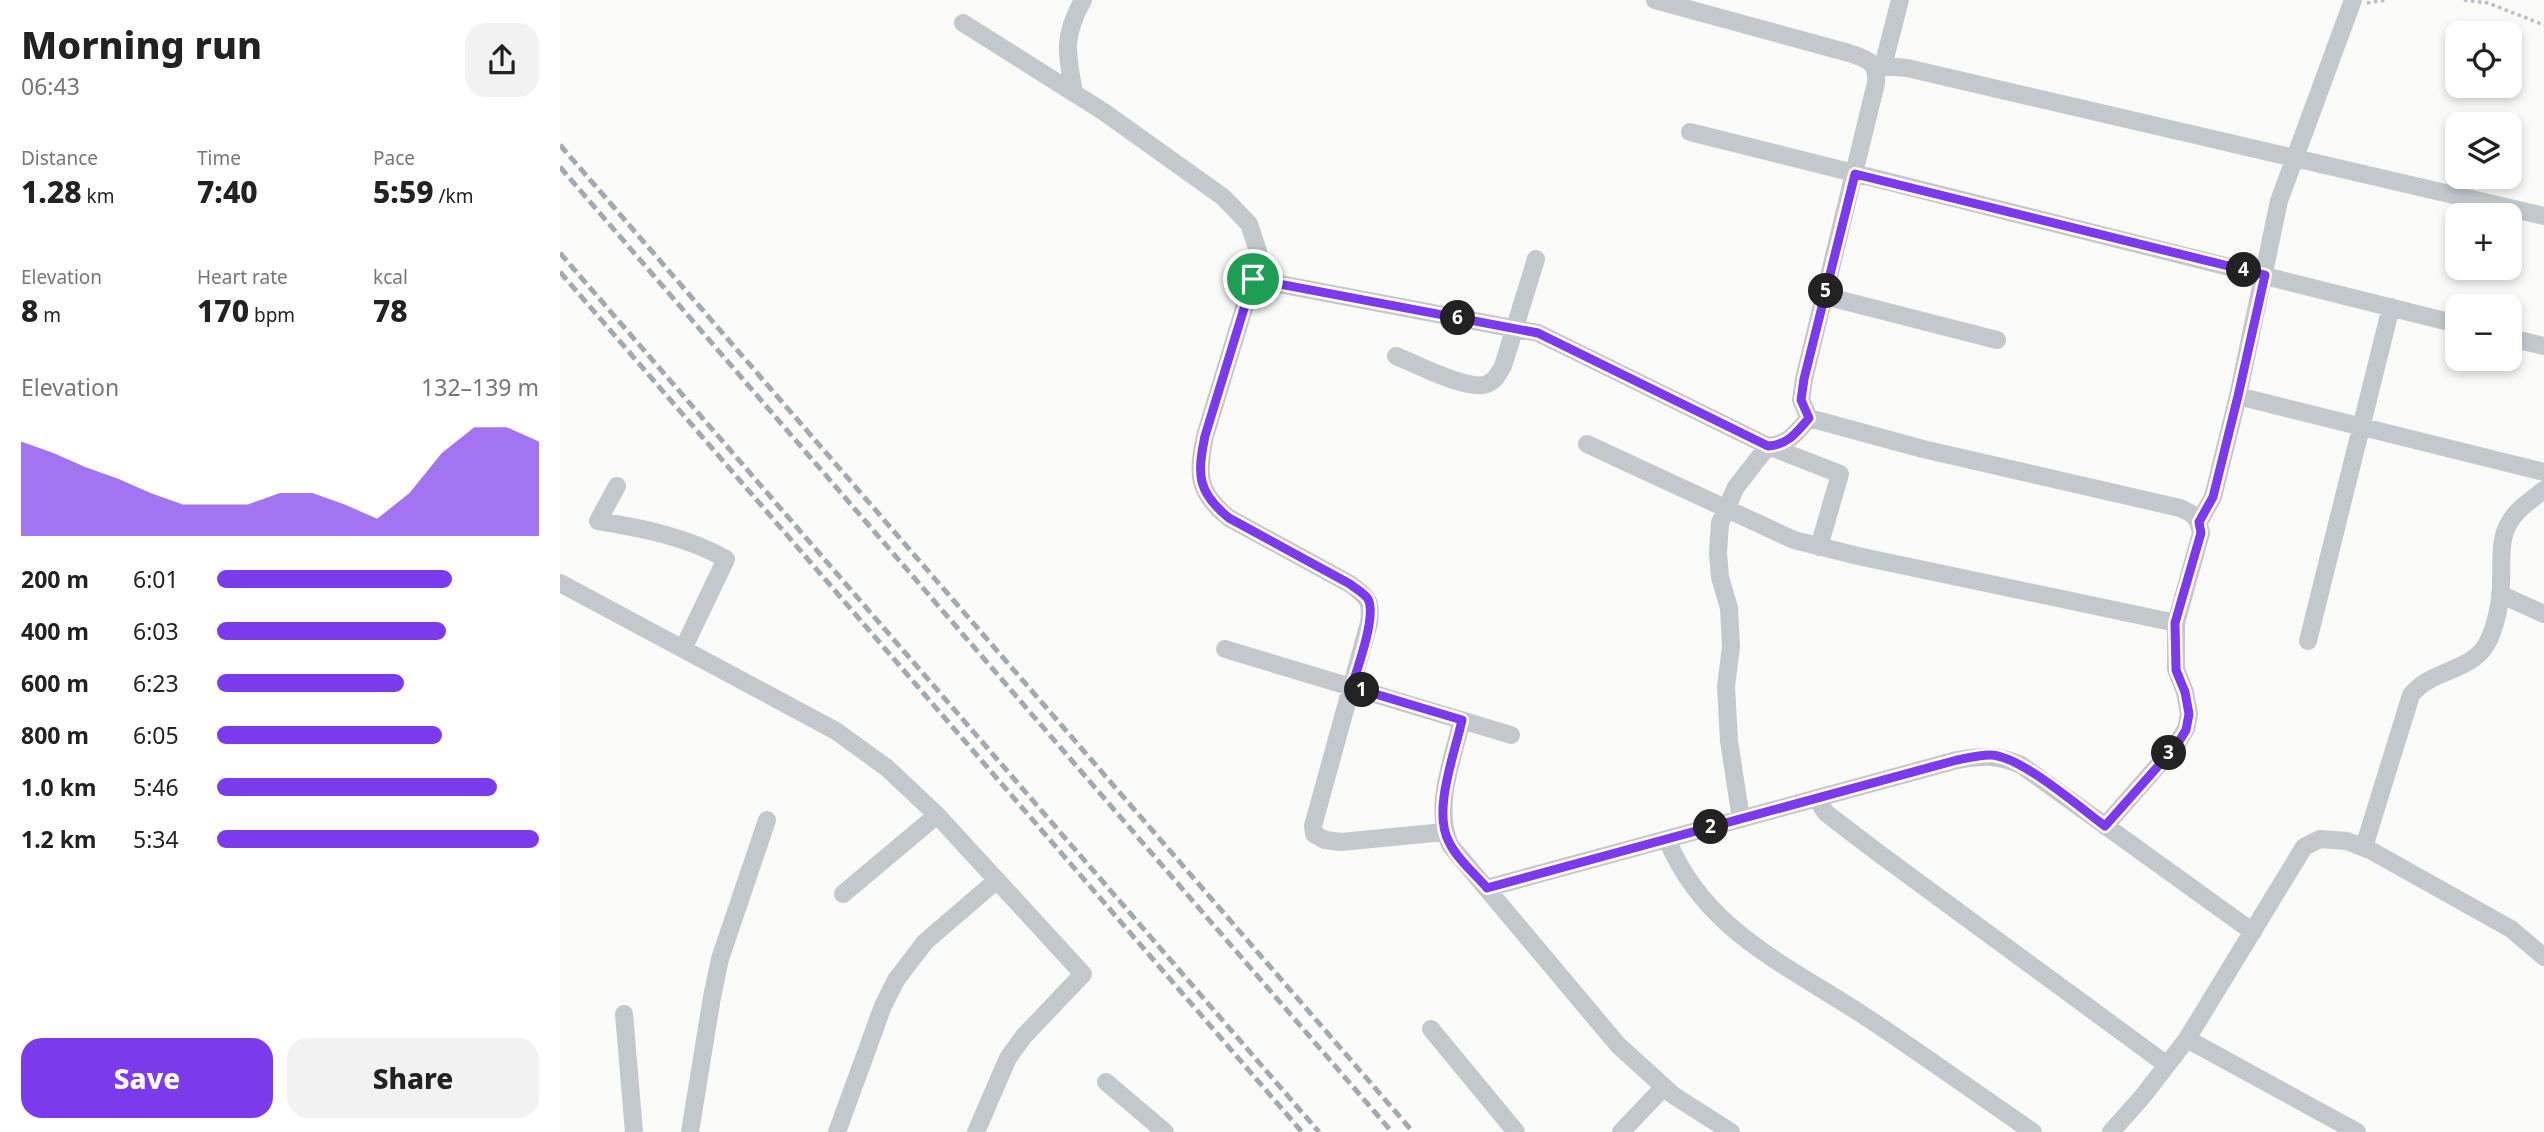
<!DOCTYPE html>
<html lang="en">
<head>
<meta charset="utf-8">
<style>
	:root { --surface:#fff; --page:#f2f2f2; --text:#222; --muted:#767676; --accent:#7c3aed }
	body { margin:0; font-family:"Noto Sans",sans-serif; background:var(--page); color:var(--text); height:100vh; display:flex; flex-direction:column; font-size:26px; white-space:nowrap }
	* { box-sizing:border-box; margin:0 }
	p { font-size:23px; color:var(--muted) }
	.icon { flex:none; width:38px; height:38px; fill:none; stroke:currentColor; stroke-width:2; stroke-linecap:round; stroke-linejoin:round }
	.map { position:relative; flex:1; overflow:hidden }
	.sheet { display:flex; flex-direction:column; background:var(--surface); width:560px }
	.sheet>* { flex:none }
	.controls { position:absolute; left:1885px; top:21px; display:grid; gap:14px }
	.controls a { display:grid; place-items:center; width:77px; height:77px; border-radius:14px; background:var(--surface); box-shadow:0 4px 10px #0003; font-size:35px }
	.pin { position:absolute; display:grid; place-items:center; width:60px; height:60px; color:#fff; margin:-30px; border:4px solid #fff; border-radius:50%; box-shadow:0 2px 7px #0007 }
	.km { position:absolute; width:35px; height:35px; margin:-18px; border-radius:50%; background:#222; color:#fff; font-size:19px; line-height:35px; text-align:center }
	.round { display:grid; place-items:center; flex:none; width:74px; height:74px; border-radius:21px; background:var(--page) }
	.head { display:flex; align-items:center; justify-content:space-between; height:119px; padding:0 21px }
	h1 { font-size:38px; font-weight:800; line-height:52px }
	.stats { display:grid; grid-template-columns:repeat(3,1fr); gap:10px; height:119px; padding:7px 21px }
	.stats div { display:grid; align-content:center }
	.stats b { font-size:30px; font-weight:800 }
	.stats small { font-size:19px; font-weight:400 }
	.stats p { font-size:19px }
	.chart { height:196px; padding:14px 21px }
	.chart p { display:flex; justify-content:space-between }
	.chart svg { width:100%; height:126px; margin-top:7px; fill:var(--accent); opacity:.7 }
	.button { display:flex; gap:14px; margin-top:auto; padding:14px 21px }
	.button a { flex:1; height:80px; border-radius:21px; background:var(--accent); color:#fff; font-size:28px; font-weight:800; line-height:80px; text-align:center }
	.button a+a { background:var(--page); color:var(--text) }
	ul { padding:0 21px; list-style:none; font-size:23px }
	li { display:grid; grid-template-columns:112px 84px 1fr; align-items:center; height:52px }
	li i { height:18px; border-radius:9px; background:var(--accent) }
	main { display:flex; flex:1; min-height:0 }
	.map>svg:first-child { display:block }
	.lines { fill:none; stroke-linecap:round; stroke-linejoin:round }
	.path { stroke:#bbbfc2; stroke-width:3.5; stroke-dasharray:3.5 3.5; stroke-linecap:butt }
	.minor { stroke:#c3c8cc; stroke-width:18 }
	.rail { stroke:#a2aab0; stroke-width:5; stroke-dasharray:10 5; stroke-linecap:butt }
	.route-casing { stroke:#fff; stroke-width:14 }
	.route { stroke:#7c3aed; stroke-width:9 }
</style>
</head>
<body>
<main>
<section class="sheet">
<div class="head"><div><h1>Morning run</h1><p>06:43</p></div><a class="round"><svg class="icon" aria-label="share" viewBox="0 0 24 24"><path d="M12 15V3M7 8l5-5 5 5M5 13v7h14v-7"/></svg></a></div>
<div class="stats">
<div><p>Distance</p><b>1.28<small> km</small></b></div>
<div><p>Time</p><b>7:40</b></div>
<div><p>Pace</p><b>5:59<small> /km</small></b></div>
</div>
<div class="stats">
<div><p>Elevation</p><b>8<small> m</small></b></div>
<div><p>Heart rate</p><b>170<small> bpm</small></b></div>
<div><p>kcal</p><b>78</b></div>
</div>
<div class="chart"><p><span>Elevation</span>132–139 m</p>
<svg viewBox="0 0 160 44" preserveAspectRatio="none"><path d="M0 44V11L10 15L20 20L30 24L40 29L50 33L60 33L70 33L80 29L90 29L100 33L110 38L120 29L130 15L140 6L150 6L160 11V44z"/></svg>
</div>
<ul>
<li><b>200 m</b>6:01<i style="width:73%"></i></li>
<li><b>400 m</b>6:03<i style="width:71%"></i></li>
<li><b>600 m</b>6:23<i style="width:58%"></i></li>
<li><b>800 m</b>6:05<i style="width:70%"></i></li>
<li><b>1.0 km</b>5:46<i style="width:87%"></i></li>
<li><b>1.2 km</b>5:34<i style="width:100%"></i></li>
</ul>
<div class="button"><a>Save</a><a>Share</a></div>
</section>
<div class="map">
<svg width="1984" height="1132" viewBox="0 0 1984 1132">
	<rect width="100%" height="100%" fill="#fafaf8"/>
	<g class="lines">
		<!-- path -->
		<path class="path" d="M 1904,0 L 1928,3 L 1984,25
			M 1807,3 L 1826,0"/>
		<!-- minor -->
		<path class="minor" d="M 1095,0 L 1289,53 C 1307,59 1318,62 1316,83 L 1244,379 L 1241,400 L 1249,418 L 1363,449 L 1620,508 C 1634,514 1638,517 1641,533 L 1616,623 L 1616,669 L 1625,692 L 1629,714 L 1626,729 L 1616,745 L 1545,826
			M 403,23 L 544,112 L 663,197 L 689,224 L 698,251 L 693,279 L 645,436 C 637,475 637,492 669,518 L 790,584 C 808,598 812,600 809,623 L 753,826 L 754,834 L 765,840 L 781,842 L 884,832
			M 1315,65 L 1347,68 L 1984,216
			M 1323,66 L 1340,0
			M 514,93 C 507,53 502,38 523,0
			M 1130,132 L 1897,324
			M 693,279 L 978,333 L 1208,446 L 1280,474 L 1259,547
			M 1265,296 L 1437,340
			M 1950,338 L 1984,346
			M 836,356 C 854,363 912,394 929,383 C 936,380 939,372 943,366 L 976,259
			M 1678,396 L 1984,472
			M 1027,444 L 1234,540 L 1298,556 L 1616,623
			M 1208,446 C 1228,445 1237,432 1249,418
			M 57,486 L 38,521 C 82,528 127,537 166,559 L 123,649
			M 1639,522 L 1653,497 L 1678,396 L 1719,201 L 1793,0
			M 0,583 L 276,731 L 327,768 L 377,815 L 523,974 L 464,1036 L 448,1058 L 416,1132
			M 1940,594 L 1984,614
			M 1748,641 L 1831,307
			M 665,649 L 951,735
			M 902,720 C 893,759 873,806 890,845 L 1058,1045 L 1113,1095 L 1171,1132
			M 1256,798 L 1266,813 L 1317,852 L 1607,1065
			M 1181,819 L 1169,741 L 1166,686 L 1171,647 L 1169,608 L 1160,577 L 1158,553 L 1160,523 L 1176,487 L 1208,446
			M 1107,839 C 1144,931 1229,966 1306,1017 C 1362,1054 1417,1094 1473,1132
			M 1804,847 L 1851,695 C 1870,670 1910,672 1926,645 C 1936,628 1941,601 1941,582 C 1942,562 1939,540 1949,523 C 1957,509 1971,500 1984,490
			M 927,888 L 1397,760 C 1424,756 1436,754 1461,765 L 1693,932
			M 283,894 L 377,815
			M 64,1014 L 74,1132
			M 871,1029 L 956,1132
			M 1627,1039 L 1797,1132
			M 546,1082 L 605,1132
			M 130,1132 L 152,997 L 160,959 L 207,820
			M 277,1132 L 323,1006 L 336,980 L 365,942 L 437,880
			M 1061,1132 L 1104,1087
			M 1551,1132 L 1583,1096 L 1627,1039 L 1744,847 L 1760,839 L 1787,841 L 1810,850 L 1951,929 L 1984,957"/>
		<!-- rail -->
		<path class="rail" d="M 0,145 L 853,1132
			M 0,167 L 832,1132
			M 0,253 L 759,1132
			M 0,272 L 742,1132"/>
	</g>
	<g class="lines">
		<defs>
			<path id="route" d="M 1295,174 L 1705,275 L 1678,396 L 1653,497 L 1639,522 L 1641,533 L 1615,623 L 1616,670 L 1625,692 L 1629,714 L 1626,730 L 1616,746 L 1545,826 C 1519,807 1460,755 1430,755 C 1419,755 1407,758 1397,760 L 927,888 C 915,874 897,859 889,842 C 872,811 895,753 902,720 L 792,687 C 797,668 817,616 808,599 C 804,593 796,589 790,584 L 669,518 C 637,492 637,475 645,436 L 693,279 L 978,333 L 1208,446 C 1228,445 1237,432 1249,418 L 1241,400 L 1244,379 Z"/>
		</defs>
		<!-- route casing -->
		<use href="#route" class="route-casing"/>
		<!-- route -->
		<use href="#route" class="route"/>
	</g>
</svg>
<div class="controls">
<a><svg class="icon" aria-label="locate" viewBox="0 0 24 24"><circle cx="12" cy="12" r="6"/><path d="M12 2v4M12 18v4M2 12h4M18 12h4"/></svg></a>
<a><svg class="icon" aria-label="layers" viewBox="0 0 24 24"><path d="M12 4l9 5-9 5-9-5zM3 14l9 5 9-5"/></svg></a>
<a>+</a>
<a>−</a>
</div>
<div class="pin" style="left:693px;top:279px;background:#1e9e55"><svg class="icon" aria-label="arrive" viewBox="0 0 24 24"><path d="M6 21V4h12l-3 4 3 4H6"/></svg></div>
<b class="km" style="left:802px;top:690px">1</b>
<b class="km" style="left:1151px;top:827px">2</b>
<b class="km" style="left:1609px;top:753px">3</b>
<b class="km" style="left:1684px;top:270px">4</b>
<b class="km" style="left:1266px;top:291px">5</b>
<b class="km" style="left:898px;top:318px">6</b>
</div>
</main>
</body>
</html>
